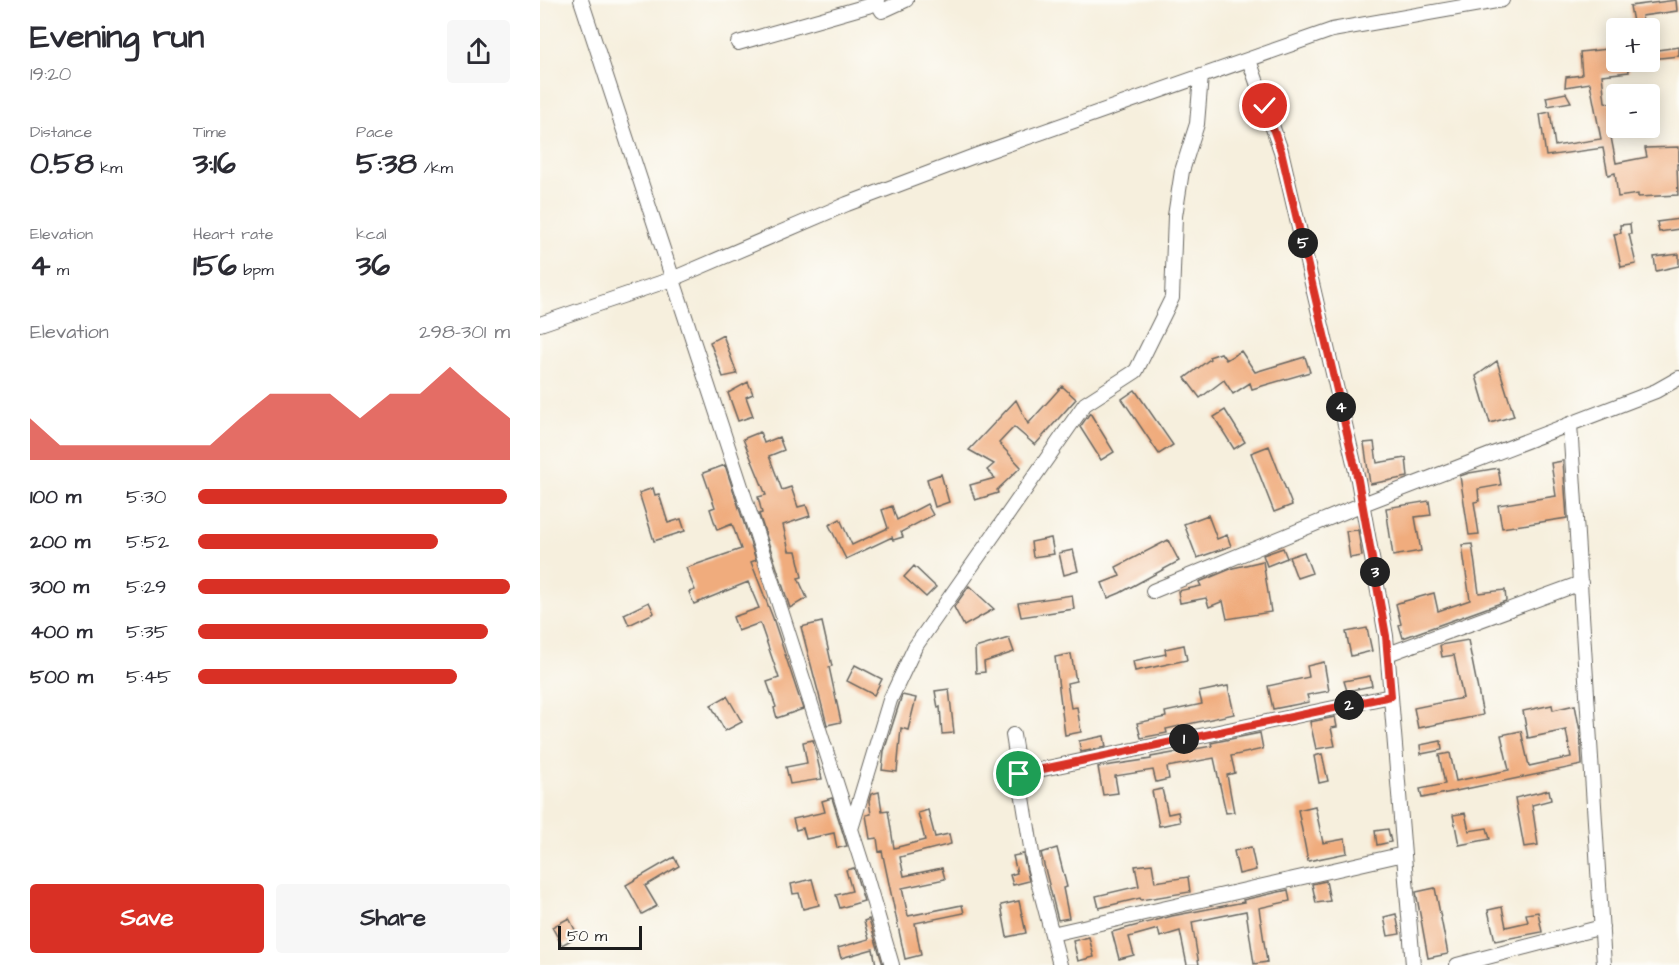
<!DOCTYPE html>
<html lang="en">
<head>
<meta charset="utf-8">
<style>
	:root { --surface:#fff; --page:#f7f7f7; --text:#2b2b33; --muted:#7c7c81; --accent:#d93025 }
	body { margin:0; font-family:"Architects Daughter",sans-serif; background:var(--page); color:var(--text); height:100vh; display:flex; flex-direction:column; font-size:22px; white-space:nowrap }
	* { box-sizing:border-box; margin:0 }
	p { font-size:20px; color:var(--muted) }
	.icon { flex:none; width:33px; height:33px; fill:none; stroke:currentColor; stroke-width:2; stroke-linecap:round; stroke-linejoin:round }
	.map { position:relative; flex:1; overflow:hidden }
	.details { display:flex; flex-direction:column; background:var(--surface); width:540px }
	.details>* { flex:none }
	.controls { position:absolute; left:1066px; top:18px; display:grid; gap:12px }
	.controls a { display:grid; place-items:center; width:54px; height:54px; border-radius:6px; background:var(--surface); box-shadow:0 3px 15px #0003; font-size:30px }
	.scale { position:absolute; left:18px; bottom:15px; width:84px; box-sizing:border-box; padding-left:6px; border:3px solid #1c1c1c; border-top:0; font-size:16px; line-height:21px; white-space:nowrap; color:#1c1c1c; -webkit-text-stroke:4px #fdfcf7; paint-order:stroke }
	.pin { position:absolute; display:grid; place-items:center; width:51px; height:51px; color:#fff; margin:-26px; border:3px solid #fff; border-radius:50%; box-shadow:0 2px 6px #0007 }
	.km { position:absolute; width:30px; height:30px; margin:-15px; border-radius:50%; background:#222; color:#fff; font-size:16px; line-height:30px; text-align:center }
	.round { display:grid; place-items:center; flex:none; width:63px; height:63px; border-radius:6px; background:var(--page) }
	.overview { display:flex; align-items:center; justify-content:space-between; height:102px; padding:0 30px }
	h1 { font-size:33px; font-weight:800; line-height:45px }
	.stats { display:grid; grid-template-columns:repeat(3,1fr); gap:9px; height:102px; padding:6px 30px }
	.stats div { display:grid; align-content:center }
	.stats b { font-size:30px; font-weight:800 }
	.stats small { font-size:16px; font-weight:400 }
	.stats p { font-size:16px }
	.chart { height:168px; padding:12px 30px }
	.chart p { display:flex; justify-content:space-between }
	.chart svg { width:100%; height:108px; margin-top:6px; fill:var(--accent); opacity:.7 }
	.action { display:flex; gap:12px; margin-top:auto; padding:12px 30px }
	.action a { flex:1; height:69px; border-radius:6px; background:var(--accent); color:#fff; font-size:24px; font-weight:800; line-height:69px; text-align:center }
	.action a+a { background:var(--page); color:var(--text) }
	ul { padding:0 30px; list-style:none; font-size:20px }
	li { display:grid; grid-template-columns:96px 72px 1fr; align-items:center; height:45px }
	li i { height:15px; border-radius:8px; background:var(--accent) }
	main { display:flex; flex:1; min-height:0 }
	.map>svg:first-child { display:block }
	.building { fill:#f0ac7d }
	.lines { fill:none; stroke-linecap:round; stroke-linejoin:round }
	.minor-casing { stroke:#686660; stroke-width:16 }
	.minor { stroke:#fff; stroke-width:14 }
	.route-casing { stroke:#fff; stroke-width:12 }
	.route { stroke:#d93025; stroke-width:8 }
</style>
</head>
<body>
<main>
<section class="details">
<div class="overview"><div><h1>Evening run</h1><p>19:20</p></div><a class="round"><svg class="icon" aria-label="share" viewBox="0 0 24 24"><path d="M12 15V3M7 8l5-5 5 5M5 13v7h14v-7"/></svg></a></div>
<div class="stats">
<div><p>Distance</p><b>0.58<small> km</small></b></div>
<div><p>Time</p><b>3:16</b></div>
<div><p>Pace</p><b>5:38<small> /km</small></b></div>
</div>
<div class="stats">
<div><p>Elevation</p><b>4<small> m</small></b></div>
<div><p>Heart rate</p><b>156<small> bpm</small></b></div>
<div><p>kcal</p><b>36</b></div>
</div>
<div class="chart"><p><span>Elevation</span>298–301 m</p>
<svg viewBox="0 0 160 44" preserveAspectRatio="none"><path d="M0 44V27L10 38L20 38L30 38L40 38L50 38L60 38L70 27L80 17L90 17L100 17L110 27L120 17L130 17L140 6L150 17L160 27V44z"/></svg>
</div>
<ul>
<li><b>100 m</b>5:30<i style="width:99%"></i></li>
<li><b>200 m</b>5:52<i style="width:77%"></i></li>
<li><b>300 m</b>5:29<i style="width:100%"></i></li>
<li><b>400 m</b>5:35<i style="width:93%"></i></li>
<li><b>500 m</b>5:45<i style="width:83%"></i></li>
</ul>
<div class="action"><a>Save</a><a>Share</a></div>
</section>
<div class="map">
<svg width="1139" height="965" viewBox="0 0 1139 965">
	<rect width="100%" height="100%" fill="#fdfcf7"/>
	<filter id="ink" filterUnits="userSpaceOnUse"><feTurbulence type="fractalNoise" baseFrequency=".0167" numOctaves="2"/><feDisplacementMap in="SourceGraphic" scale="12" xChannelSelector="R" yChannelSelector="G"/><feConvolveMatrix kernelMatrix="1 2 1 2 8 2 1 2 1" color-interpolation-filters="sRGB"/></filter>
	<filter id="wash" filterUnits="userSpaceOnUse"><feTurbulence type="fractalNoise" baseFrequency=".008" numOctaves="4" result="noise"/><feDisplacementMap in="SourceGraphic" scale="24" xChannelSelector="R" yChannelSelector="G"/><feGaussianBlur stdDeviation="1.35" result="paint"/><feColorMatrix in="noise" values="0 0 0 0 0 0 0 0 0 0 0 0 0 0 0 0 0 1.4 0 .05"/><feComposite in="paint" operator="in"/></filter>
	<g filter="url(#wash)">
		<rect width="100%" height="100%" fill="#f6efdd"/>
		<g id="blocks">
			<!-- building -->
			<path class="building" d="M 1136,0 L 1137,11 L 1102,16 L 1104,28 L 1094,28 L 1090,6 Z
				M 1139,47 L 1139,56 L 1110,59 L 1110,51 Z
				M 1077,48 L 1077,62 L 1088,62 L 1089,72 L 1062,75 L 1065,102 L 1077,105 L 1077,126 L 1069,127 L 1076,163 L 1107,157 L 1105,148 L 1139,147 L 1139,164 L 1137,164 L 1138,195 L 1098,197 L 1098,194 L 1078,197 L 1075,173 L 1068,175 L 1063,148 L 1006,156 L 1000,114 L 1010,112 L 1015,146 L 1061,139 L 1050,83 L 1025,87 L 1026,77 L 1042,75 L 1040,52 Z
				M 1026,93 L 1031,102 L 1008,106 L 1006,97 Z
				M 1139,219 L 1139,229 L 1119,232 L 1117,222 Z
				M 1090,224 L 1091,234 L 1089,234 L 1096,264 L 1081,267 L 1074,234 L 1081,233 L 1080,225 Z
				M 1139,254 L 1139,266 L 1116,271 L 1114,257 Z
				M 183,335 L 197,374 L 183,377 L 170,342 Z
				M 701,351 L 715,372 L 765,357 L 770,372 L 712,389 L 710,383 L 693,394 L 684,380 L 660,398 L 645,378 L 670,359 L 669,357 L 681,353 L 686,360 Z
				M 957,361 L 974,416 L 950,423 L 936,376 Z
				M 208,382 L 213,394 L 206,397 L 213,416 L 198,421 L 188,393 Z
				M 522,386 L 536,399 L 495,445 L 474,427 L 459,443 L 481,467 L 457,490 L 458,493 L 435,500 L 430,485 L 455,478 L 447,470 L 454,464 L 429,450 L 476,400 L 488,424 Z
				M 595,390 L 633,445 L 619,454 L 582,399 Z
				M 685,410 L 705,442 L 694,449 L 674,417 Z
				M 550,413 L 574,452 L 561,460 L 540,427 Z
				M 220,432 L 224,443 L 239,437 L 244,450 L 229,456 L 242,490 L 251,487 L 258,507 L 266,505 L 270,516 L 243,525 L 249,551 L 256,551 L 262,577 L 258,578 L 267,598 L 250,608 L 219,514 L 222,513 L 218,497 L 226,495 L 203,439 Z
				M 834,442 L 837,463 L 866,458 L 868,477 L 830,484 L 824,443 Z
				M 729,446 L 752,505 L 734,512 L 711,453 Z
				M 1023,461 L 1027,518 L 962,528 L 958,505 L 1016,496 L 1011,463 Z
				M 185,465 L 216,560 L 211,562 L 233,618 L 263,709 L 237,718 L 234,708 L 236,707 L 227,682 L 239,678 L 220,623 L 198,631 L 193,617 L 219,608 L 208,582 L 154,604 L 149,592 L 155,590 L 146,568 L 201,549 L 192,524 L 177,530 L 170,509 L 175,507 L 163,473 Z
				M 958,468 L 961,485 L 938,489 L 939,501 L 934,502 L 939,534 L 929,535 L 920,476 L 929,473 Z
				M 401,474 L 409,502 L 395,507 L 387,479 Z
				M 113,488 L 115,495 L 119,494 L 128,523 L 141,519 L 145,531 L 114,541 L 99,493 Z
				M 889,501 L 891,515 L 875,517 L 881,551 L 853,556 L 846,508 Z
				M 387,504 L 393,515 L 361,532 L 363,537 L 353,540 L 352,537 L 306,559 L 289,525 L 300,519 L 312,545 L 348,528 L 342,510 L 352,506 L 357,520 Z
				M 668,515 L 677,539 L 687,535 L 691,546 L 657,558 L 644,524 Z
				M 818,530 L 822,556 L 810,558 L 806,531 Z
				M 511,538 L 514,554 L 493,557 L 491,542 Z
				M 628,540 L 639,561 L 580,593 L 568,598 L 562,583 L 580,576 L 576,567 Z
				M 932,544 L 939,593 L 965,590 L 966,601 L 863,638 L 859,625 L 861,624 L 856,604 L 858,603 L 894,593 L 898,611 L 930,600 L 922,545 Z
				M 743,548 L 747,558 L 727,566 L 723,555 Z
				M 533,550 L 538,571 L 524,575 L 519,553 Z
				M 764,552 L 772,573 L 757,578 L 749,557 Z
				M 723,561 L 731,612 L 687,619 L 683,601 L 669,607 L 666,598 L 640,603 L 638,591 L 661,586 L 659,582 L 693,568 Z
				M 374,566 L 396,587 L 386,597 L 364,577 Z
				M 429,586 L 454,609 L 424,626 L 414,607 Z
				M 532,595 L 534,609 L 481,617 L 478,603 Z
				M 109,602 L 114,613 L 89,625 L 84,614 Z
				M 282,622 L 292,666 L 289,667 L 301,722 L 287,725 L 261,627 Z
				M 827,628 L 832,651 L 811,656 L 806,632 Z
				M 469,638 L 474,652 L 444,662 L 445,672 L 436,673 L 435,648 Z
				M 928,640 L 943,715 L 878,728 L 874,708 L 923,698 L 914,655 L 902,657 L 900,645 Z
				M 644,645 L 647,660 L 595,671 L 593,661 L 626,654 L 625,649 Z
				M 531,654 L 536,681 L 527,683 L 531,708 L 537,707 L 541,732 L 525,735 L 515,657 Z
				M 784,662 L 789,691 L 767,695 L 769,702 L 733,709 L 728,686 L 769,677 L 767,666 Z
				M 315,665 L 342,679 L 334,695 L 307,681 Z
				M 830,676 L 832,686 L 807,691 L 804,681 Z
				M 688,686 L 694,714 L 626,729 L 627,733 L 601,738 L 597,723 L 626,717 L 625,712 L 662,704 L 659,692 Z
				M 409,689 L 414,733 L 402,734 L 400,707 L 398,708 L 395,691 Z
				M 362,695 L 376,698 L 368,730 L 361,728 L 357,772 L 342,770 L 344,751 Z
				M 187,696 L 202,722 L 185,731 L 171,705 Z
				M 1012,705 L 1013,710 L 1035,705 L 1040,731 L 1042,765 L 882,798 L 880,789 L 905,784 L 899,755 L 910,753 L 916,781 L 969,770 L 961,735 L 981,731 L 989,766 L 1031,757 L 1026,730 L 988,738 L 983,711 Z
				M 795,717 L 797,727 L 791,728 L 795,746 L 776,749 L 770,722 Z
				M 720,733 L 723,749 L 691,756 L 695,773 L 687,775 L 694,812 L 686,813 L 674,758 L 627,767 L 629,779 L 616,782 L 613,770 L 575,776 L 578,793 L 563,795 L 558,767 L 611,759 L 611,757 L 672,746 L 671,743 Z
				M 564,736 L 566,747 L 541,752 L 539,741 Z
				M 273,740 L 282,779 L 250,784 L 246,767 L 267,763 L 263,742 Z
				M 901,741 L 902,750 L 881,754 L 880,745 Z
				M 782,754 L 788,781 L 779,783 L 774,756 Z
				M 622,789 L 628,814 L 638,812 L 640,822 L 619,826 L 612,791 Z
				M 1009,790 L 1011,800 L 992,805 L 998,845 L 984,847 L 975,798 Z
				M 339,792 L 342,811 L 348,810 L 354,848 L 385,840 L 378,813 L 388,810 L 395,837 L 409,834 L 411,844 L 360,857 L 364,876 L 402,868 L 405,879 L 362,888 L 368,916 L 422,905 L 424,913 L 375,923 L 381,955 L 365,959 L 342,851 L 339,852 L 337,838 L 330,839 L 326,815 L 331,814 L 329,801 L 331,794 Z
				M 292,798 L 307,846 L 297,848 L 294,833 L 266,839 L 263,828 L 256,830 L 253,819 L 285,812 L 282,801 Z
				M 775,806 L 783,843 L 805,839 L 807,853 L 768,861 L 758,810 Z
				M 925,813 L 929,831 L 947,828 L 950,839 L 919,845 L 913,815 Z
				M 848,829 L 851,842 L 837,845 L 835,831 Z
				M 711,847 L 716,870 L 699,874 L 694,851 Z
				M 517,848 L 527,887 L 523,888 L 529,918 L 518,920 L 501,853 Z
				M 483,854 L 489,881 L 473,885 L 470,875 L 477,873 L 473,856 Z
				M 134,857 L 139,866 L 105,886 L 117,906 L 102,914 L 86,885 Z
				M 612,864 L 615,882 L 648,877 L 650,892 L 601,900 L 600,898 L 559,908 L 556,896 L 599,886 L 595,866 Z
				M 314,868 L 324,901 L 300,908 L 296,895 L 312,891 L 306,870 Z
				M 272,879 L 279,905 L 263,909 L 259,893 L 253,894 L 251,884 Z
				M 786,881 L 790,901 L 776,903 L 772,884 Z
				M 895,888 L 908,954 L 888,958 L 876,892 Z
				M 748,890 L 750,901 L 719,908 L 727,962 L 714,964 L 706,911 L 652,922 L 659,965 L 647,965 L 640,931 L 620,937 L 618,929 L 589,937 L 594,955 L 579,959 L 572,932 L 632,916 L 704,902 L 703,900 Z
				M 479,901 L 486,933 L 467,937 L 461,905 Z
				M 962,907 L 966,927 L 988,922 L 986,914 L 998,912 L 1002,932 L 955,941 L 948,910 Z
				M 856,914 L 860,934 L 848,936 L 844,917 Z
				M 29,918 L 38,936 L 22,945 L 12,927 Z
				M 329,919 L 343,965 L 336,965 L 333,949 L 301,958 L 298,948 L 329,939 L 324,921 Z
				M 549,937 L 554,957 L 538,961 L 533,941 Z"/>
		</g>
	</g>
	<g filter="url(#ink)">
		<use href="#blocks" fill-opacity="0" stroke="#686660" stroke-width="1.5"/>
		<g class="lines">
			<defs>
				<path id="minor" d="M 41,0 L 215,529 L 326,876 L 352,965
					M 336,0 L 342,11 L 366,0
					M 198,43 L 338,3
					M 709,60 L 741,151 L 818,480 L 846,636 L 873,965
					M 0,324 L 132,279 L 307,204 L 437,155 L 792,30 L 962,0
					M 1030,424 L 1064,965
					M 613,591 L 823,504 L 1116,391 L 1139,378
					M 848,654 L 1041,583
					M 473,735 L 494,866 L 520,965
					M 479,774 L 851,696
					M 311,829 L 350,700 L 375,647 L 545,404 L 596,371 L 632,298 L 635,216 L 642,171 L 657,124 L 661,76
					M 512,934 L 864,854
					M 917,965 L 1062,927"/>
			</defs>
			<!-- minor casing -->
			<use href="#minor" class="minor-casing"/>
			<!-- minor -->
			<use href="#minor" class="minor"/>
		</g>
	</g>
	<g class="lines" filter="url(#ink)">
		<defs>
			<path id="route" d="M 479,774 L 851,696 L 846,636 L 818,480 L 741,151 L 725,106"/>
		</defs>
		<!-- route casing -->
		<use href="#route" class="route-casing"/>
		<!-- route -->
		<use href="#route" class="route"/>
	</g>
</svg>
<div class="controls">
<a>+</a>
<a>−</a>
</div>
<div class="scale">50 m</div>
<div class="pin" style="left:479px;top:774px;background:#1e9e55"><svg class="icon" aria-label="arrive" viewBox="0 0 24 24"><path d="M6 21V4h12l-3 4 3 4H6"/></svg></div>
<div class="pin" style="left:725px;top:106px;background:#d93025"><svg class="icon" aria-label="check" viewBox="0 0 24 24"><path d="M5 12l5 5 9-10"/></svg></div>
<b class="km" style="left:644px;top:739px">1</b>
<b class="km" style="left:809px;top:705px">2</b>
<b class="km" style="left:835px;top:572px">3</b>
<b class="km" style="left:801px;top:407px">4</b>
<b class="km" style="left:763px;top:243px">5</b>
</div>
</main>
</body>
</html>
